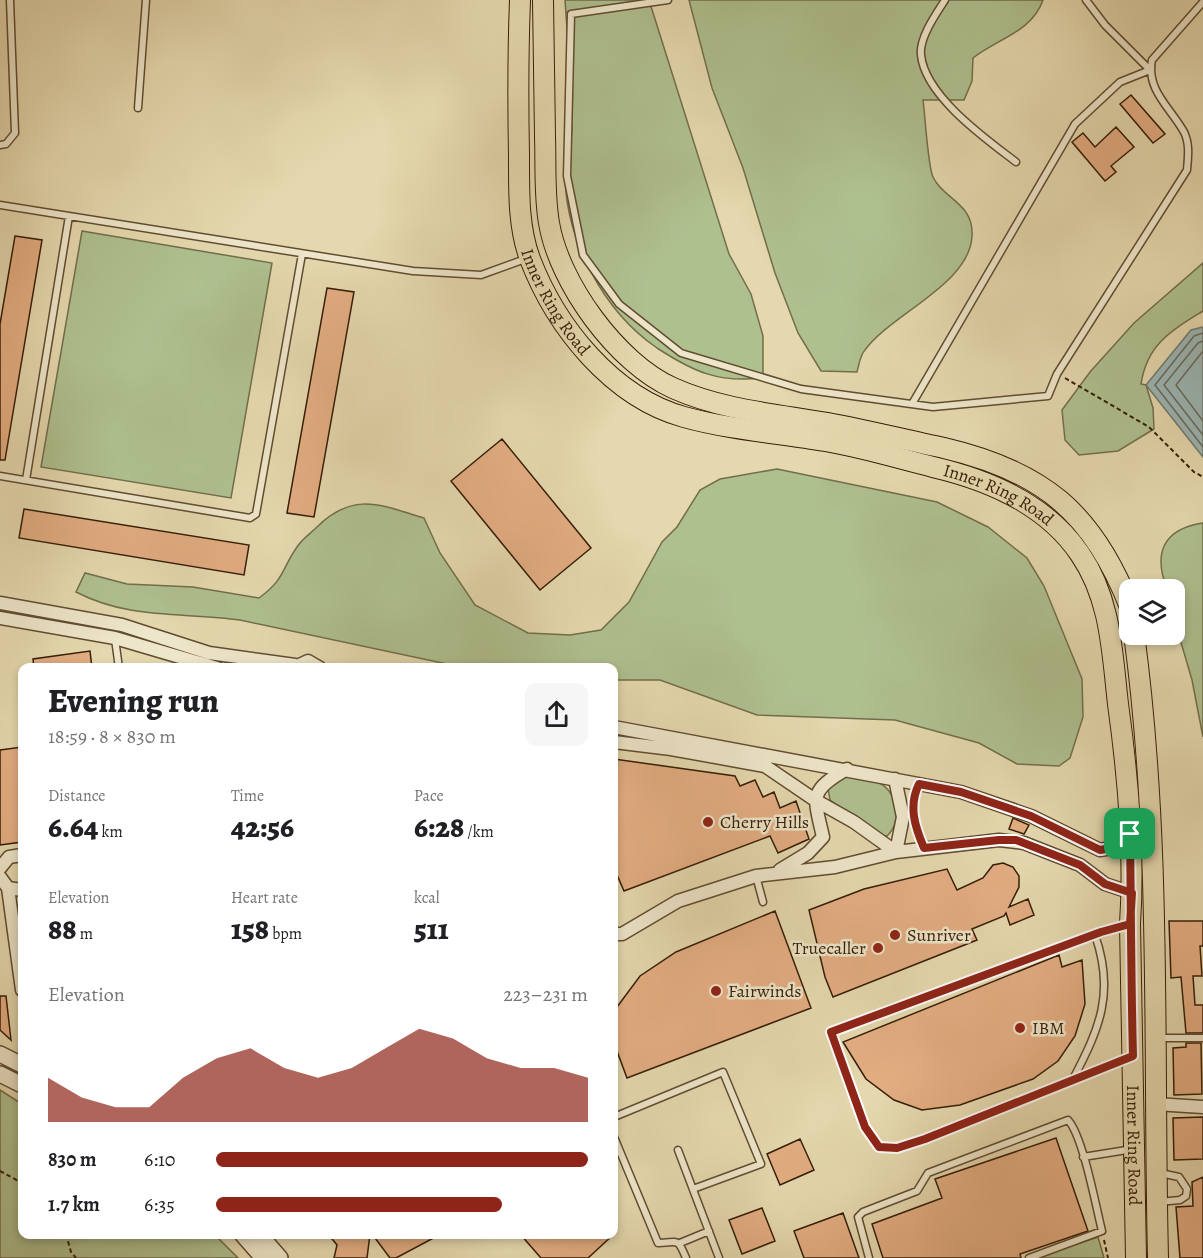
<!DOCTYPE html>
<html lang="en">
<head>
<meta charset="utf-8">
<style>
	:root { --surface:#fff; --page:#f6f6f6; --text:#202124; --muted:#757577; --accent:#8f2418 }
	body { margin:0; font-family:Alegreya,serif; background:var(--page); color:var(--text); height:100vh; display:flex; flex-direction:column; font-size:22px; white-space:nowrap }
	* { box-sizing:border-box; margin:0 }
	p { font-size:20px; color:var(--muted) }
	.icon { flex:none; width:33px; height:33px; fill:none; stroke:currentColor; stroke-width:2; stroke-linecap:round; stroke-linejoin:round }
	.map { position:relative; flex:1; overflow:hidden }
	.details { position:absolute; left:18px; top:663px; width:600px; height:576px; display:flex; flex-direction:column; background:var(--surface); border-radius:12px; box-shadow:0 3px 9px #0003 }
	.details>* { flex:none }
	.controls { position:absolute; left:1119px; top:579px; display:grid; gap:12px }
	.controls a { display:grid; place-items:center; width:66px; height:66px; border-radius:12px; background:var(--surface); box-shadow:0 3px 9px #0003; font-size:30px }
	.pin { position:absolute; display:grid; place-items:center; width:51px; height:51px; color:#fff; margin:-26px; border-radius:12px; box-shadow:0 3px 9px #0006 }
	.round { display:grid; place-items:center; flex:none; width:63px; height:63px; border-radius:12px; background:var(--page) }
	.headline { display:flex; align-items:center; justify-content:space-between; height:102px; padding:0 30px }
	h1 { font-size:33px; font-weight:800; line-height:45px }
	.figures { display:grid; grid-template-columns:repeat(3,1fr); gap:9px; height:102px; padding:6px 30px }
	.figures div { display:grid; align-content:center }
	.figures b { font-size:30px; font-weight:800 }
	.figures small { font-size:16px; font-weight:400 }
	.figures p { font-size:16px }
	.chart { height:168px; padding:12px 30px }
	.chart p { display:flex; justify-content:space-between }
	.chart svg { width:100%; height:108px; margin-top:6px; fill:var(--accent); opacity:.7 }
	ul { padding:0 30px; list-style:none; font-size:20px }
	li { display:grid; grid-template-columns:96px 72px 1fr; align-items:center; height:45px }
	li i { height:15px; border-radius:8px; background:var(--accent) }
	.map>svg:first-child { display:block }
	.green { fill:#afc08f; stroke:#726e4b; stroke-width:1.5 }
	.water { fill:#9bb7b6; stroke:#727970; stroke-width:1.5 }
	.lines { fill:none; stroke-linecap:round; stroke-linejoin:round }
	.shore { stroke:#686a5e; stroke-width:1.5 }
	.building { fill:#e3ad82; stroke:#351d07; stroke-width:1.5 }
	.service-casing { stroke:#614c31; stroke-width:9 }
	.minor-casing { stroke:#614c31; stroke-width:15 }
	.tertiary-casing { stroke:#614c31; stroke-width:18 }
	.primary-casing { stroke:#351d07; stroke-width:22 }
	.path { stroke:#351d07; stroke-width:2; stroke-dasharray:4.5 3; stroke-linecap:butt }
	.service { stroke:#eee6ca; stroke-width:6 }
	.minor { stroke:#eee6ca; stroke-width:12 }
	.tertiary { stroke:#eee6ca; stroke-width:15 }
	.primary { stroke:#e5d8ae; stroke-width:20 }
	.route-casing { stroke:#fff; stroke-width:12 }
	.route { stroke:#8f2418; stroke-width:8 }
	.poi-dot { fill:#8f2418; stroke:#eee6ca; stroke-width:2 }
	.labels { text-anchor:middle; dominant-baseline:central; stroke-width:5; stroke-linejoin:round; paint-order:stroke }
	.street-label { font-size:18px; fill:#351d07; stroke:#eee6ca }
	.poi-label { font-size:18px; fill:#351d07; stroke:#eee6ca; text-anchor:start }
</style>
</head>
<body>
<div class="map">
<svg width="1203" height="1258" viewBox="0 0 1203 1258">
	<rect width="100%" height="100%" fill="#e5d8ae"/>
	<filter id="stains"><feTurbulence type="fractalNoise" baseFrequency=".00333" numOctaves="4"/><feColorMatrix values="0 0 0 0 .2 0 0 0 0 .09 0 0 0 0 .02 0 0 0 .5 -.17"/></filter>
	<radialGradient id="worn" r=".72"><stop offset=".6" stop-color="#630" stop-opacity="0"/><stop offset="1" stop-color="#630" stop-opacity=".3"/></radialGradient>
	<!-- green -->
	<path class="green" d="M 565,0 L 649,0 L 729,254 L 751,294 L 763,336 L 763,378 C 718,383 694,372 657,348 C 603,311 565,239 565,173 C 565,158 572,143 572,128 C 571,85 568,42 565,0 Z
		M 689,0 L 1043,0 C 1032,32 997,39 973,58 L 972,81 L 964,100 L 923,100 C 925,114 928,167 933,177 C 943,199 974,203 972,236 C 970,284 891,314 865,350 C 860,355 859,365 857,372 L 821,371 L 798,333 L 775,273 L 743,168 L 712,88 Z
		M 82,231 L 272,263 L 231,498 L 41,467 Z
		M 1203,263 L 1203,311 C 1171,331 1147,344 1141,384 L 1146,385 L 1153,408 L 1154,429 L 1118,451 L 1079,455 L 1065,440 L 1062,410 L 1090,372 L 1134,323 Z
		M 777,469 L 937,502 L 988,527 L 1027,558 L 1044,586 L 1082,679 L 1083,717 L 1070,758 L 1059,766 L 1017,764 L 979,743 L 895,720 L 757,715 L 660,680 L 614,680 L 614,668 L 475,668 L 447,664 L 240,620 C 182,612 130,620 76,592 L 85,573 L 127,584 L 193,587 L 259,598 C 285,579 281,570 297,547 C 302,539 311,533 317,527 C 353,491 381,505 424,518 L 440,553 L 475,605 L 528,633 L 570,635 L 601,630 L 629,602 L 662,542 L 677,527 L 700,490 L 720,479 Z
		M 1203,523 L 1203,737 L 1192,680 L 1175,622 L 1174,590 L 1167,589 C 1153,553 1163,529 1203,523 Z
		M 849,776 C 857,777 866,777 873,780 C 896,787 905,819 887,836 L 878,835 L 830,800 L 828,788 L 836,779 Z
		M 0,1090 L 22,1104 L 22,1234 L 215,1235 L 238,1258 L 0,1258 Z
		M 1098,1237 L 1104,1258 L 1042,1258 L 1043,1255 Z"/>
	<!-- water -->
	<path class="water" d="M 1203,327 L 1203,457 L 1146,385 L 1191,330 Z"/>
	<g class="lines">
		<!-- shore -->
		<path class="shore" d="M 1203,333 L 1194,336 L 1155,385 L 1203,447
			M 1203,341 L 1198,343 L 1164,385 L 1203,435
			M 1203,351 L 1176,385 L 1203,421"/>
	</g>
	<!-- building -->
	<path class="building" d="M 1131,95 L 1165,134 L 1153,143 L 1120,104 Z
		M 1116,127 L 1134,147 L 1111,166 L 1116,172 L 1105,181 L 1072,142 L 1083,133 L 1095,147 Z
		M 15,236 L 42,240 L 5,460 L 0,460 L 0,324 Z
		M 327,288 L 354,292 L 314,517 L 287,513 Z
		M 502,439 L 591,548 L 540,590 L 451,481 Z
		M 24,509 L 249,545 L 244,575 L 19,538 Z
		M 90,651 L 92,668 L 34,668 L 33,659 Z
		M 22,747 L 22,842 L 0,845 L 0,750 Z
		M 614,759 L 735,776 L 740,786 L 755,780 L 763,797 L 774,792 L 780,808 L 796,801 L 809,839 L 778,853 L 770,836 L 624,891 L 614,868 Z
		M 1013,818 L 1029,825 L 1024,834 L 1009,829 Z
		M 1003,863 L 1013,867 L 1019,876 L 1019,887 L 1009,907 L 1028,899 L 1034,915 L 1010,925 L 1006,913 L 1004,916 L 972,929 L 977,940 L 833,997 L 825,977 L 809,910 L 864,889 L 947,869 L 957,890 L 983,878 L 993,865 Z
		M 775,911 L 811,1008 L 627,1078 L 614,1043 L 614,1011 L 640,976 L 676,952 Z
		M 1169,921 L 1203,921 L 1203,946 L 1200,946 L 1202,976 L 1193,976 L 1195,1005 L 1203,1005 L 1203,1033 L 1186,1033 L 1181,977 L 1171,978 Z
		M 1059,955 L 1062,967 L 1082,960 L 1085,1004 L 1075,1036 L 1058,1061 L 1033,1079 L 960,1105 L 922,1110 L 894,1100 L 866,1079 L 843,1042 Z
		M 0,996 L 6,996 L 11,1040 L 0,1030 Z
		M 1186,1043 L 1201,1043 L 1202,1094 L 1174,1095 L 1173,1048 L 1186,1047 Z
		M 1203,1117 L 1203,1159 L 1174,1160 L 1173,1118 Z
		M 1056,1138 L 1088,1231 L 1020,1254 L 1021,1258 L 883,1258 L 872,1224 L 942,1198 L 935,1179 Z
		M 800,1139 L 814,1170 L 780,1185 L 767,1154 Z
		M 1203,1177 L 1203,1258 L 1180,1258 L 1176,1207 L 1193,1206 L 1192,1182 Z
		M 762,1208 L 775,1241 L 742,1254 L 729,1220 Z
		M 843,1213 L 859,1258 L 804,1258 L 794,1231 Z
		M 328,1234 L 370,1234 L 367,1258 L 334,1258 L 337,1245 Z
		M 372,1234 L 441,1234 L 396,1258 L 390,1258 Z
		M 520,1234 L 614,1234 L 588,1258 L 541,1258 Z"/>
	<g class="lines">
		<defs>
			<path id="service" d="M 668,0 L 571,14 L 567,176 L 583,255 L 619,304 L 681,353 L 801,389 L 933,407 L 1048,396 L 1057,374 L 1187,170 C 1188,157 1190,144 1184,132 C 1170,107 1146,90 1152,60 L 1203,2
				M 945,0 C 936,14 919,38 921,55 C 925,96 986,139 1016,162
				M 138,108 L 146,0
				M 0,145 L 6,144 L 15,133 L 10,0
				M 0,205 L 413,271 L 481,275 L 528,258
				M 912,404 L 1075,124 L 1120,82 L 1150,70 L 1105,25 L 1086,0
				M 0,476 L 250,518 L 256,514 L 302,254
				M 26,480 L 69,216
				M 115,639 L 119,668
				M 919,785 C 908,806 915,827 924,848
				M 756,876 L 763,902
				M 1126,925 L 987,973 L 831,1032 L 865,1127 L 879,1147 L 897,1148 L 925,1139 L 1129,1057
				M 1158,1038 L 1203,1038
				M 1073,1079 C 1100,1028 1115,992 1095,935
				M 614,1117 L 723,1072 L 761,1164 L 693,1189
				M 614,1137 L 658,1243 C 678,1243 677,1236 686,1258
				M 678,1150 L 719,1258
				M 1083,1157 L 1133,1149
				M 1159,1202 L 1180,1200 L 1186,1196 L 1187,1189 L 1179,1177 L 1160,1173
				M 680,1243 L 709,1231
				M 869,1258 L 858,1217 L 863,1212 L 917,1191 L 928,1173 L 1068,1120 C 1083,1136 1096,1207 1102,1231 L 1029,1258"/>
			<path id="minor" d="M 0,603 L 122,625 L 209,653 L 295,665
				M 0,618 L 115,638 L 217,668
				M 293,668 L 308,661 L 320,668
				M 614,727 L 961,792 L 1031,816 L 1100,850 L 1111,848 L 1130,834
				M 614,742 L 671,749 L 765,766 L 815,800 L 854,822 L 896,852 L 903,817 L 895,779
				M 0,868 L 9,857 L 22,855
				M 780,870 L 808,853 L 823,837 C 814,797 808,791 847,769
				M 0,877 L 8,888 L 22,890
				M 8,888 L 22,990
				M 614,934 L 622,934 L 678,901 L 756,876 L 835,867 L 896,852 L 999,840 L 1024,843 L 1080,865 L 1105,884 L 1132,893
				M 1155,1104 L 1203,1107"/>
			<path id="tertiary" d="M 0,1054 L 22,1065
				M 0,1074 L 22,1085
				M 242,1234 L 263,1258
				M 259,1234 L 280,1258"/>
			<g id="primary">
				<path id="s1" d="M 520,0 C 518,52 518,104 519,156 C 519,190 518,227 530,259 C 556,327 612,397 684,417 C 731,430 778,433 825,441 C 861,447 897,458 933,467 C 989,480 1047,505 1080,554 C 1111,599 1112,652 1118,704 C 1128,776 1135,851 1130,924 L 1136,1258"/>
				<path d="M 543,0 C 544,45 544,91 545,136 C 546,165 544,194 549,223 C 559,283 617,363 673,388 C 722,410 776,414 828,423 C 867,430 905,440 944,448 C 1042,471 1093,512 1130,607"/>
				<path d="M 1134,634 C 1162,841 1153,1051 1158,1258"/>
			</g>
		</defs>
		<!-- service casing -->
		<use href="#service" class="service-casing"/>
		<!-- minor casing -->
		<use href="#minor" class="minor-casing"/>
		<!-- tertiary casing -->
		<use href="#tertiary" class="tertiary-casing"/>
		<!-- primary casing -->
		<use href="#primary" class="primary-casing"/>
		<!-- path -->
		<path class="path" d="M 1065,378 L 1149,427 L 1194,472 L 1203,477
			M 0,1171 L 22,1183
			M 66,1234 L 71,1252 L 76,1258
			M 1104,1240 L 1108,1258"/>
		<!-- service -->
		<use href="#service" class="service"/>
		<!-- minor -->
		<use href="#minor" class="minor"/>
		<!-- tertiary -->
		<use href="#tertiary" class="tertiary"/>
		<!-- primary -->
		<use href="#primary" class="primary"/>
	</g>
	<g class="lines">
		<defs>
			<path id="route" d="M 1130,834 L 1111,848 L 1100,850 L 1031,816 L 961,792 L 919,784 C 908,806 915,827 924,848 L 999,840 L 1016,840 L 1080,865 L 1105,884 L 1132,893 L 1130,924 L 1101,932 L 831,1032 L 865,1127 L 879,1147 L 897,1148 L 925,1139 L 1133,1056 C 1131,982 1131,908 1130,834"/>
		</defs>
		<!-- route casing -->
		<use href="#route" class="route-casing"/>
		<!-- route -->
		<use href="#route" class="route"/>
	</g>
	<!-- markers -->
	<g class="poi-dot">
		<circle cx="708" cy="822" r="6"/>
		<circle cx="895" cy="935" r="6"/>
		<circle cx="878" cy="948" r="6"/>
		<circle cx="716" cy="991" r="6"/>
		<circle cx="1020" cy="1028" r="6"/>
	</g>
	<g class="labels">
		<!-- street labels -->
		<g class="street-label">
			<text stroke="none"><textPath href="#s1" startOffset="310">Inner Ring Road</textPath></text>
			<text stroke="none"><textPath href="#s1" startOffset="814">Inner Ring Road</textPath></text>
			<text stroke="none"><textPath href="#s1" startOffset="1516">Inner Ring Road</textPath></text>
		</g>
		<!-- poi labels -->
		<g class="poi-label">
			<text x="720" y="822">Cherry Hills</text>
			<text x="907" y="935">Sunriver</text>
			<text x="866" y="948" text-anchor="end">Truecaller</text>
			<text x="728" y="991">Fairwinds</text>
			<text x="1032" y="1028">IBM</text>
		</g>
	</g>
	<rect width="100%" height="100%" filter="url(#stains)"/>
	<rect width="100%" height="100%" fill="url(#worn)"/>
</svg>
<div class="controls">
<a><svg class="icon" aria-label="layers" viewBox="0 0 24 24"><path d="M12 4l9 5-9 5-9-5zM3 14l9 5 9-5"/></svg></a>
</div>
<div class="pin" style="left:1130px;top:834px;background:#1e9e55"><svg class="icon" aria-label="arrive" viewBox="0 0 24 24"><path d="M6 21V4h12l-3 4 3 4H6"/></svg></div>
<section class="details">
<div class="headline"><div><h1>Evening run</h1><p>18:59 · 8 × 830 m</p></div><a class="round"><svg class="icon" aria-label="share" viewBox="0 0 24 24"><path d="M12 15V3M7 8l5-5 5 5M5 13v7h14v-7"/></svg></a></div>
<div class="figures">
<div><p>Distance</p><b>6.64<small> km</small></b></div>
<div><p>Time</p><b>42:56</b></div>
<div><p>Pace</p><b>6:28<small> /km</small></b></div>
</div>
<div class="figures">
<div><p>Elevation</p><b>88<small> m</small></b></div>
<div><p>Heart rate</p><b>158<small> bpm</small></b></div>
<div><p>kcal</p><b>511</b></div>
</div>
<div class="chart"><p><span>Elevation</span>223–231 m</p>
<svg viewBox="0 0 160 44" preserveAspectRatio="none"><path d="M0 44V26L10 34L20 38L30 38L40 26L50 18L60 14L70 22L80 26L90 22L100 14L110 6L120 10L130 18L140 22L150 22L160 26V44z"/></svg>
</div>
<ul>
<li><b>830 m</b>6:10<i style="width:100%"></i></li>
<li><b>1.7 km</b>6:35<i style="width:77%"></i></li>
</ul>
</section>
</div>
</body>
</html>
